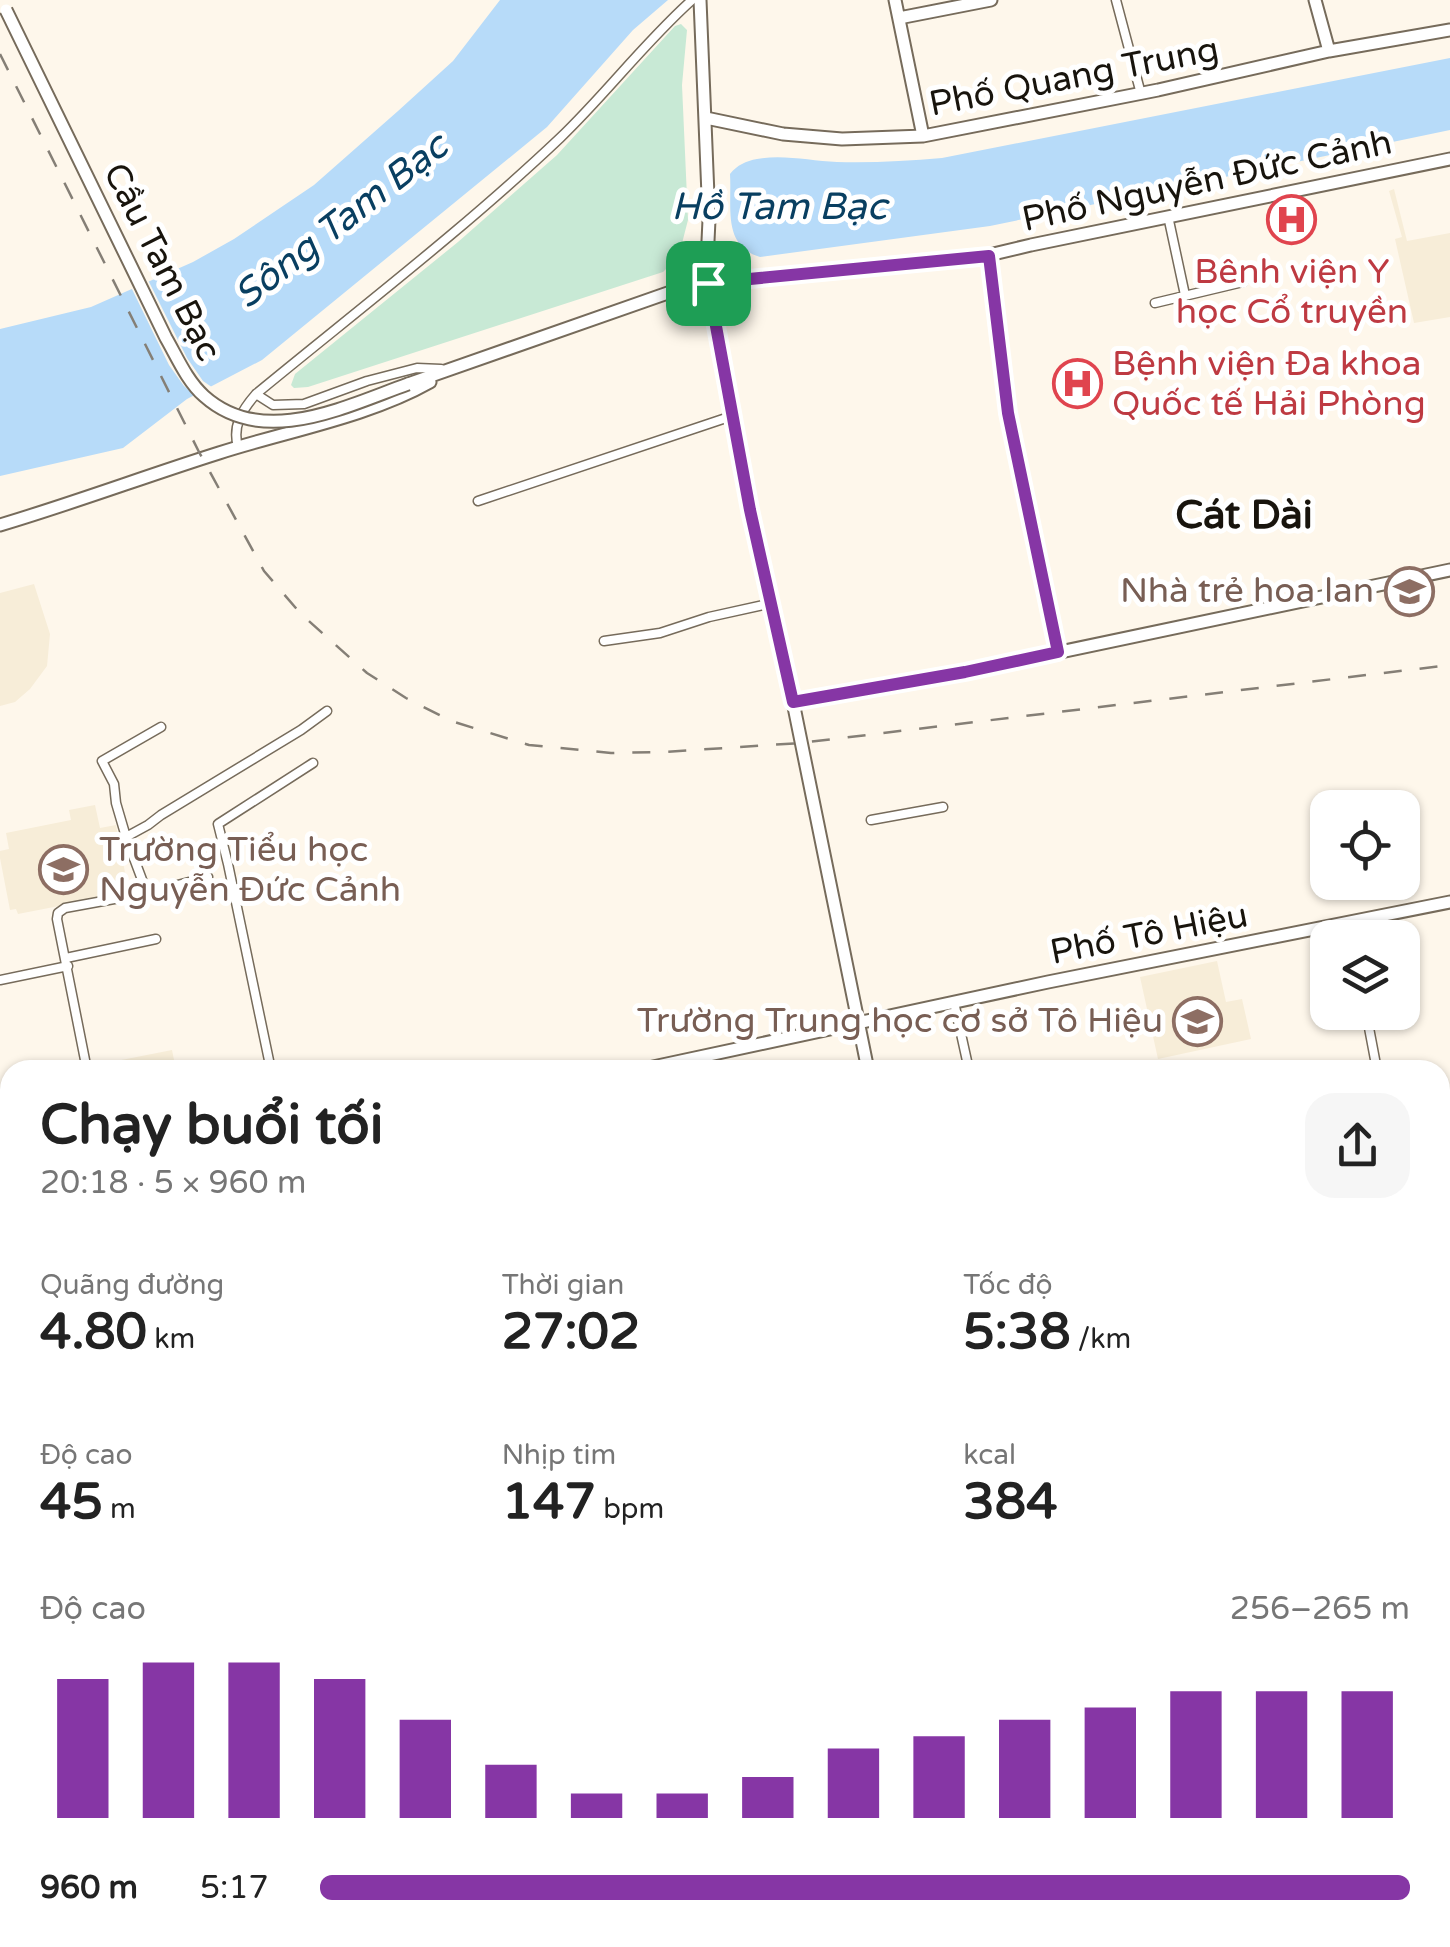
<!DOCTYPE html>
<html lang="vi">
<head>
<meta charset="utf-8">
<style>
	:root { --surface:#fff; --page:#f6f6f6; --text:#222; --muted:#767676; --accent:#8636a5 }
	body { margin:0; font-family:"Varela Round",sans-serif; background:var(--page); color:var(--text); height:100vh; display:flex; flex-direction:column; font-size:38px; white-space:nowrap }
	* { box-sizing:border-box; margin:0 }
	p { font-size:32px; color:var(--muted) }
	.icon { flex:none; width:55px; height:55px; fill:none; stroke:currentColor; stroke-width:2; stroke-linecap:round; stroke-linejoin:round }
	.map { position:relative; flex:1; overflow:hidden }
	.drawer { position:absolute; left:0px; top:1060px; width:1450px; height:888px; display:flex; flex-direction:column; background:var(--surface); border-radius:30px 30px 0 0; box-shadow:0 2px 8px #0004 }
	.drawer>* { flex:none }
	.buttons { position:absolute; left:1310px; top:790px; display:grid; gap:20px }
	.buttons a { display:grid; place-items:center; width:110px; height:110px; border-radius:20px; background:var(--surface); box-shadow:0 2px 8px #0004; font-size:50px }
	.pin { position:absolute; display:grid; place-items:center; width:85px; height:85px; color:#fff; margin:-42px; border-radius:20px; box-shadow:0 5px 15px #0006 }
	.round { display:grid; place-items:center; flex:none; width:105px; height:105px; border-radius:30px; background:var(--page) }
	.overview { display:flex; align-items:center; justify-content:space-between; height:170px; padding:0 40px }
	h1 { font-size:55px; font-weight:700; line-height:75px }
	.metrics { display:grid; grid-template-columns:repeat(3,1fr); gap:15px; height:170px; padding:10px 40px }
	.metrics div { display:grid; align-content:center }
	.metrics b { font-size:50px; font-weight:700 }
	.metrics small { font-size:28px; font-weight:400 }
	.metrics p { font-size:28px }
	.chart { height:280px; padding:20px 40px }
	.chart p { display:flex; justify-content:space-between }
	.chart svg { width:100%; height:180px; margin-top:10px; stroke:var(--accent); stroke-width:6 }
	ul { padding:0 40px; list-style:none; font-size:32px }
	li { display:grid; grid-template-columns:160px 120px 1fr; align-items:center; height:75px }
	li i { height:25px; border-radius:12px; background:var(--accent) }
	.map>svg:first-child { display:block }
	.education { fill:#f7edd8 }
	.green { fill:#c8e9d5 }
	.water { fill:#b7dbf9 }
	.pier { fill:#fef7eb }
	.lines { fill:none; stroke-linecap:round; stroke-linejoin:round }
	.street-casing { stroke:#766b5b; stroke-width:11 }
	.secondary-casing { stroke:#766b5b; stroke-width:15 }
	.street { stroke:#fff; stroke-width:8 }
	.secondary { stroke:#fff; stroke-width:11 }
	.rail { stroke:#857f76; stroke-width:2.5; stroke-dasharray:18 18; stroke-linecap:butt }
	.secondary-bridge-casing { stroke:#766b5b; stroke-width:15; stroke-linecap:butt }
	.secondary-bridge { stroke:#fff; stroke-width:11 }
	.route-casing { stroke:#fff; stroke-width:20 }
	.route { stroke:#8636a5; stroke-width:12 }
	.labels { text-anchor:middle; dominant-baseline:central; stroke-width:10; stroke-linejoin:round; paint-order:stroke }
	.street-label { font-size:35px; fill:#18140d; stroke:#fff }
	.health-label { font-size:35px; fill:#be3a42; stroke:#fff }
	.education-label { font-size:35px; fill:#785e54; stroke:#fff; text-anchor:end }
	.water-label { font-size:38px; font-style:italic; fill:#093f61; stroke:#fff }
	.quarter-label { font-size:40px; font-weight:bold; fill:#18140d; stroke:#fff }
</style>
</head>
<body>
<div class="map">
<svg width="1450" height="1947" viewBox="0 0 1450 1947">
	<rect width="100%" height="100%" fill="#fef7eb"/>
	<!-- education -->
	<path class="education" d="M 1394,189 L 1407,241 L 1450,233 L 1450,317 L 1414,323 L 1395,239 L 1402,237 L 1389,191 Z
		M 34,584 L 50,634 L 47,666 L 30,689 L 15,702 L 0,706 L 0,593 Z
		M 95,805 L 100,828 L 116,825 L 127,883 L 135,882 L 136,891 L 18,914 L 16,909 L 10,910 L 0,858 L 0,851 L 9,849 L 6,833 L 71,820 L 69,810 Z
		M 1217,961 L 1226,1002 L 1242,999 L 1251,1039 L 1158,1059 L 1140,977 Z
		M 172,1050 L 176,1070 L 92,1070 L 91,1066 Z"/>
	<!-- green -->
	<path class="green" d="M 681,24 L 687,30 L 682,85 L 688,220 L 680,251 L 672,263 L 663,272 L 308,387 L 294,388 L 291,385 L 295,374 L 458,242 L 557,155 L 675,26 Z"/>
	<!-- water -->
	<path class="water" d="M 500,0 L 668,0 L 633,30 L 547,127 L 262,360 L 187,399 L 123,448 L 0,476 L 0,329 L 91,307 L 193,262 L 234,239 L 314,185 L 398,111 L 453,61 Z
		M 1450,58 L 1450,130 L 990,226 L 760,257 C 722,246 732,207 730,174 C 737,165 746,161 757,159 C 783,154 811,161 837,162 C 872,163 907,161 942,158 Z
		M 1450,1784 L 1450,1932 L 1440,1925 L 1440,1785 Z"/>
	<!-- pier -->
	<path class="pier" d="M 147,278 L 187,358 L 203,381 L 216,390 L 199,399 L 184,386 L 169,365 L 130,285 Z"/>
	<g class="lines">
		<defs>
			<path id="street" d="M 1116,0 L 1141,94
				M 1168,216 L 1185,295
				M 989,255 L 1008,413 L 1058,652
				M 1155,303 L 1243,282
				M 256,394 L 273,405 L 304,404 L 367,381 L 417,368 L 441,369
				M 238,447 C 232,426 242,410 256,394 C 358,310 464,229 560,138 C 606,94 644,43 692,0
				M 478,501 L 732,416
				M 604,641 L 660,633 L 709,617 L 772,603
				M 871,820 L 943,807
				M 126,837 L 148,825 L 161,815 L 301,730 L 327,711
				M 147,893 L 126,837 L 116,803 L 114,784 L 102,761 L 161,727
				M 1349,922 L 1352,938
				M 66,958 L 156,939
				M 0,980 L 68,966
				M 954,1002 L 969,1070
				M 1366,1012 L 1377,1070
				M 87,1070 L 57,919 L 58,913 L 65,908 L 147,893 L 208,877
				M 271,1070 L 228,864 L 218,824 L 313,763
				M 1440,1190 L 1450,1188
				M 1440,1935 L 1450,1942
				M 940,1938 L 944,1947"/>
			<path id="secondary" d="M 700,0 L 709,220 L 707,262 L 712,309 L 751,509 L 793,702 L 868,1070
				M 895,0 L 923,136
				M 1315,0 L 1329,51
				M 899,18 L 991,0
				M 706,118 L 783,134 L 842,139 L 923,136 L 1158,90 L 1329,51 L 1450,30
				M 408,384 L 682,288 L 708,283 L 989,255 L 1031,245 L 1450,159
				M 0,525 C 74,503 146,476 219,453 C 287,431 368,417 430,382
				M 793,702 L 965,672 L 1450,570
				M 639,1070 L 1048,982 L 1450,902
				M 0,1201 L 10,1199
				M 0,1680 L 10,1682
				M 1333,1938 L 1346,1947
				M 551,1947 L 559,1938"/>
		</defs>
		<!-- street casing -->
		<use href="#street" class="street-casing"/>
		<!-- secondary casing -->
		<use href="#secondary" class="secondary-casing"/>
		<!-- street -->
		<use href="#street" class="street"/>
		<!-- secondary -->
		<use href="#secondary" class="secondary"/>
		<!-- rail -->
		<path class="rail" d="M 0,54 L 199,452 L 264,571 L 301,614 L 367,673 L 406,698 L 451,721 L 529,745 L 611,753 L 664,752 L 800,743 L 1450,665"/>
		<defs>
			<path id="secondary-bridge" d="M 6,10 L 166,338 C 177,357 187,381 204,396 C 263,449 346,406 408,384"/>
		</defs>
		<!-- secondary-bridge casing -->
		<use href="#secondary-bridge" class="secondary-bridge-casing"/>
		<!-- secondary-bridge -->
		<use href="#secondary-bridge" class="secondary-bridge"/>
	</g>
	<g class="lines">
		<defs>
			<path id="route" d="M 989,256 L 1008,413 L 1058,652 L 965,672 L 793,702 L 750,510 L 708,283 Z"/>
		</defs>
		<!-- route casing -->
		<use href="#route" class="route-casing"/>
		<!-- route -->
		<use href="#route" class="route"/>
	</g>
	<!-- icons -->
	<defs>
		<symbol id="hospital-ring" viewBox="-11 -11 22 22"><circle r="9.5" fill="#fff" stroke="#e0444e" stroke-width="1.5"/><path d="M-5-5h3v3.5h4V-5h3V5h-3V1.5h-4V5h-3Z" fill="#e0444e"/></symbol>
		<symbol id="school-ring" viewBox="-11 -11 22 22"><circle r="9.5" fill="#fff" stroke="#8d6e63" stroke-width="1.5"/><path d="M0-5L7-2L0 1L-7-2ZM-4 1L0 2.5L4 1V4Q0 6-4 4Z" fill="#8d6e63"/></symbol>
	</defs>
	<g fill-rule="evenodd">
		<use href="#hospital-ring" x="1264" y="192" width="55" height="55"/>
		<use href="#hospital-ring" x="1050" y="356" width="55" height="55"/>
		<use href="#school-ring" x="1382" y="564" width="55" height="55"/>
		<use href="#school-ring" x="36" y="842" width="55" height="55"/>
		<use href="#school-ring" x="1170" y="994" width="55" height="55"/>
	</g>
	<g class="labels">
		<!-- street labels -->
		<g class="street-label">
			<text transform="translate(1074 77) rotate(-11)">Phố Quang Trung</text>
			<text transform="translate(1207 181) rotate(-12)">Phố Nguyễn Đức Cảnh</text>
			<text transform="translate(162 262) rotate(63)">Cầu Tam Bạc</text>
			<text transform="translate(1149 934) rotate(-11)">Phố Tô Hiệu</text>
		</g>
		<!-- health labels -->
		<g class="health-label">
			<text x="1292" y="272">Bênh viện Y<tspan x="1292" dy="40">học Cổ truyền</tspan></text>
			<text x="1112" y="364" text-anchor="start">Bệnh viện Đa khoa<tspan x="1112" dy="40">Quốc tế Hải Phòng</tspan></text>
		</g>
		<!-- education labels -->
		<g class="education-label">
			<text x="1374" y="591">Nhà trẻ hoa lan</text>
			<text x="99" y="850" text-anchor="start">Trường Tiểu học<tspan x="99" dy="40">Nguyễn Đức Cảnh</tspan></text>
			<text x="1163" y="1021">Trường Trung học cơ sở Tô Hiệu</text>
		</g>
		<!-- water labels -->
		<g class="water-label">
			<text x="779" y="207">Hồ Tam Bạc</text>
			<text transform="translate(341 221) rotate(-38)">Sông Tam Bạc</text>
		</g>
		<!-- quarter labels -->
		<g class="quarter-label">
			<text x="1244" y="515">Cát Dài</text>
		</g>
	</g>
</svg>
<div class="buttons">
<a><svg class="icon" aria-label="locate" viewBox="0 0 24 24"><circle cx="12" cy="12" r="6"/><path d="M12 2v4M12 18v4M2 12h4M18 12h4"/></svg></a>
<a><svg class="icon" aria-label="layers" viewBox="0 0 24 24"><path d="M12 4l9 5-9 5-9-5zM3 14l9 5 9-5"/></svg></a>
</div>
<div class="pin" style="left:708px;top:283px;background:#1e9e55"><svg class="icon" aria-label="arrive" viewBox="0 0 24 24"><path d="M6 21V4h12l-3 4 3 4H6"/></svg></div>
<section class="drawer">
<div class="overview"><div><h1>Chạy buổi tối</h1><p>20:18 · 5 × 960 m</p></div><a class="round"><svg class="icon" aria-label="share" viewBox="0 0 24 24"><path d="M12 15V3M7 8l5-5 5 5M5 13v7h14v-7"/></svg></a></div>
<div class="metrics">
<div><p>Quãng đường</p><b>4.80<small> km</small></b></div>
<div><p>Thời gian</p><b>27:02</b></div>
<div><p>Tốc độ</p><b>5:38<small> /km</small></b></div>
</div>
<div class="metrics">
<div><p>Độ cao</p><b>45<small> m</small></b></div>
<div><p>Nhịp tim</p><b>147<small> bpm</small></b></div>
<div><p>kcal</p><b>384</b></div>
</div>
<div class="chart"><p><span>Độ cao</span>256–265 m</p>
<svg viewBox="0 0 160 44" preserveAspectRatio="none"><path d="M5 44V10M15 44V6M25 44V6M35 44V10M45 44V20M55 44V31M65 44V38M75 44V38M85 44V34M95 44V27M105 44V24M115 44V20M125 44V17M135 44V13M145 44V13M155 44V13"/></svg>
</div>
<ul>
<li><b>960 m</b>5:17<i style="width:100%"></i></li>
</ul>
</section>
</div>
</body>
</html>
